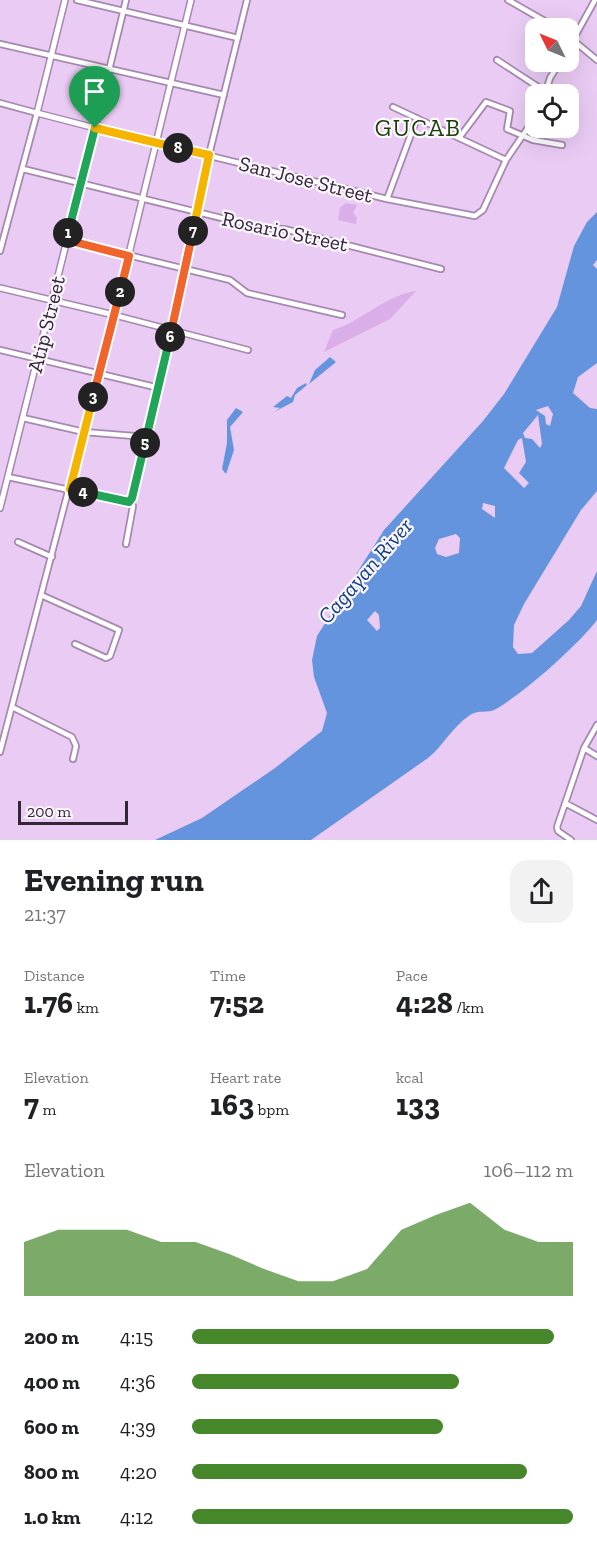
<!DOCTYPE html>
<html lang="en">
<head>
<meta charset="utf-8">
<style>
	:root { --surface:#fff; --page:#f2f2f2; --text:#202124; --muted:#757577; --accent:#45872a }
	body { margin:0; font-family:"Zilla Slab",serif; background:var(--page); color:var(--text); height:100vh; display:flex; flex-direction:column; font-size:22px; white-space:nowrap }
	* { box-sizing:border-box; margin:0 }
	p { font-size:20px; color:var(--muted) }
	.icon { flex:none; width:33px; height:33px; fill:none; stroke:currentColor; stroke-width:2; stroke-linecap:round; stroke-linejoin:round }
	.map { position:relative; height:840px; overflow:hidden }
	.drawer { display:flex; flex-direction:column; background:var(--surface); flex:1 }
	.drawer>* { flex:none }
	.needle { width:39px; rotate:313deg }
	.buttons { position:absolute; left:525px; top:18px; display:grid; gap:12px }
	.buttons a { display:grid; place-items:center; width:54px; height:54px; border-radius:12px; background:var(--surface); box-shadow:0 6px 24px #0002; font-size:30px }
	.scale { position:absolute; left:18px; bottom:15px; width:110px; box-sizing:border-box; padding-left:6px; border:3px solid #332737; border-top:0; font-size:16px; line-height:21px; white-space:nowrap; color:#332737; -webkit-text-stroke:4px #fcf6ff; paint-order:stroke }
	.pin { position:absolute; display:grid; place-items:center; width:51px; height:51px; color:#fff; margin:-62px -26px; border-radius:50% 50% 50% 0; rotate:-45deg; box-shadow:0 0 6px #0007 }
	.pin .icon { rotate:45deg }
	.km { position:absolute; width:30px; height:30px; margin:-15px; border-radius:50%; background:#222; color:#fff; font-size:16px; line-height:30px; text-align:center }
	.round { display:grid; place-items:center; flex:none; width:63px; height:63px; border-radius:18px; background:var(--page) }
	.headline { display:flex; align-items:center; justify-content:space-between; height:102px; padding:0 24px }
	h1 { font-size:33px; font-weight:700; line-height:45px }
	.figures { display:grid; grid-template-columns:repeat(3,1fr); gap:9px; height:102px; padding:6px 24px }
	.figures div { display:grid; align-content:center }
	.figures b { font-size:30px; font-weight:700 }
	.figures small { font-size:16px; font-weight:400 }
	.figures p { font-size:16px }
	.chart { height:168px; padding:12px 24px }
	.chart p { display:flex; justify-content:space-between }
	.chart svg { width:100%; height:108px; margin-top:6px; fill:var(--accent); opacity:.7 }
	ul { padding:0 24px; list-style:none; font-size:20px }
	li { display:grid; grid-template-columns:96px 72px 1fr; align-items:center; height:45px }
	li i { height:15px; border-radius:8px; background:var(--accent) }
	.map>svg:first-child { display:block }
	.green { fill:#daaee9 }
	.water { fill:#6394dd; fill-rule:evenodd }
	.lines { fill:none; stroke-linecap:round; stroke-linejoin:round }
	.minor-casing { stroke:#a689af; stroke-width:8 }
	.major-casing { stroke:#a689af; stroke-width:8 }
	.minor { stroke:#fff; stroke-width:4.5 }
	.major { stroke:#fff; stroke-width:5 }
	.split-1-casing { stroke:#fff; stroke-width:12 }
	.split-2-casing { stroke:#fff; stroke-width:12 }
	.split-3-casing { stroke:#fff; stroke-width:12 }
	.split-4-casing { stroke:#fff; stroke-width:12 }
	.split-5-casing { stroke:#fff; stroke-width:12 }
	.split-6-casing { stroke:#fff; stroke-width:12 }
	.split-7-casing { stroke:#fff; stroke-width:12 }
	.split-8-casing { stroke:#fff; stroke-width:12 }
	.split-9-casing { stroke:#fff; stroke-width:12 }
	.split-1 { stroke:#22a559; stroke-width:8 }
	.split-2 { stroke:#f0652b; stroke-width:8 }
	.split-3 { stroke:#f0652b; stroke-width:8 }
	.split-4 { stroke:#f5b400; stroke-width:8 }
	.split-5 { stroke:#22a559; stroke-width:8 }
	.split-6 { stroke:#22a559; stroke-width:8 }
	.split-7 { stroke:#f0652b; stroke-width:8 }
	.split-8 { stroke:#f5b400; stroke-width:8 }
	.split-9 { stroke:#f5b400; stroke-width:8 }
	.labels { text-anchor:middle; dominant-baseline:central; stroke-width:4.5; stroke-linejoin:round; paint-order:stroke }
	.street-label { font-size:21px; fill:#332737; stroke:#fcf6ff }
	.water-label { font-size:22px; font-style:italic; fill:#114081; stroke:#fcf6ff }
	.quarter-label { font-size:24px; letter-spacing:1.5px; fill:#184203; stroke:#fcf6ff }
</style>
</head>
<body>
<div class="map">
<svg width="597" height="840" viewBox="0 0 597 840">
	<rect width="100%" height="100%" fill="#eacbf4"/>
	<!-- green -->
	<path class="green" d="M 346,203 L 357,205 L 353,213 L 357,217 L 356,224 L 338,220 L 340,208 Z
		M 416,291 L 390,319 L 324,352 L 333,330 C 362,321 386,295 416,291 Z"/>
	<!-- water -->
	<path class="water" d="M 597,212 L 597,260 L 593,265 L 597,269 L 597,363 L 578,377 L 573,393 L 590,408 L 597,409 L 597,491 L 581,510 L 524,604 L 514,625 L 513,647 L 518,654 L 532,653 L 569,620 L 581,606 L 597,571 L 597,620 C 577,646 524,693 496,709 C 487,714 479,709 470,715 C 451,728 444,745 428,758 L 311,840 L 155,840 L 202,818 L 275,768 L 322,731 L 327,713 L 314,677 L 312,660 L 317,636 L 384,530 L 483,421 L 504,394 L 557,307 L 574,246 L 587,222 ZM 548,406 L 553,414 L 550,426 L 546,424 L 545,416 L 536,410 ZM 538,415 L 542,444 L 540,448 L 532,439 L 525,438 L 523,433 ZM 522,438 L 526,462 L 519,473 L 529,483 L 524,488 L 504,468 L 518,440 ZM 483,503 L 495,506 L 495,518 L 482,509 ZM 456,534 L 460,538 L 459,553 L 446,557 L 437,554 L 435,548 L 439,539 ZM 375,611 L 379,615 L 380,628 L 377,631 L 367,620 Z
		M 330,357 L 336,362 L 309,384 L 315,370 Z
		M 306,383 L 307,385 L 295,395 L 293,402 L 274,412 L 280,408 L 273,407 L 287,396 L 291,398 L 297,388 Z
		M 236,408 L 243,412 L 230,427 L 234,450 L 226,474 L 222,469 L 227,443 L 227,420 Z"/>
	<g class="lines">
		<defs>
			<path id="minor" d="M 77,0 L 238,38
				M 126,0 L 95,128 L 387,199 L 475,216 L 483,210 L 506,160 L 536,116
				M 508,0 L 557,28
				M 568,36 L 597,60
				M 0,44 L 224,95
				M 568,49 L 595,0
				M 497,60 L 546,92
				M 545,94 L 550,78 L 560,62
				M 0,103 L 37,113 L 0,251
				M 393,107 L 506,160
				M 459,138 L 486,102 L 510,111 L 507,129 L 533,140 L 562,145
				M 23,169 L 262,228 L 284,229 L 441,269
				M 387,199 L 417,118
				M 67,240 L 230,280 L 247,293 L 342,315
				M 0,350 L 159,388
				M 23,418 L 84,432 L 147,437
				M 8,477 L 127,502 L 132,498 L 209,155 L 247,0
				M 18,542 L 52,557
				M 126,544 L 133,506 L 129,502
				M 41,595 L 119,630 L 110,656 L 106,658 L 75,644
				M 12,707 L 72,737 L 76,746 L 73,759
				M 584,748 L 597,756
				M 0,752 L 114,315 L 248,350
				M 565,803 L 597,820
				M 571,840 L 558,831 L 557,827 L 584,748 L 597,725"/>
			<path id="major" d="M 0,288 L 114,315 L 191,0
				M 0,508 L 95,128 L 37,113 L 65,0"/>
		</defs>
		<!-- minor casing -->
		<use href="#minor" class="minor-casing"/>
		<!-- major casing -->
		<use href="#major" class="major-casing"/>
		<!-- minor -->
		<use href="#minor" class="minor"/>
		<!-- major -->
		<use href="#major" class="major"/>
	</g>
	<g class="lines">
		<defs>
			<path id="split-1" d="M 68,233 L 95,128"/>
			<path id="split-2" d="M 68,233 L 67,240 L 129,256 L 120,292"/>
			<path id="split-3" d="M 93,397 L 120,292"/>
			<path id="split-4" d="M 83,492 L 70,489 L 93,397"/>
			<path id="split-5" d="M 83,492 L 129,502 L 132,498 L 145,443"/>
			<path id="split-6" d="M 145,443 L 170,337"/>
			<path id="split-7" d="M 170,337 L 193,231"/>
			<path id="split-8" d="M 178,148 L 209,155 L 193,231"/>
			<path id="split-9" d="M 95,128 L 178,148"/>
		</defs>
		<!-- split-1 casing -->
		<use href="#split-1" class="split-1-casing"/>
		<!-- split-2 casing -->
		<use href="#split-2" class="split-2-casing"/>
		<!-- split-3 casing -->
		<use href="#split-3" class="split-3-casing"/>
		<!-- split-4 casing -->
		<use href="#split-4" class="split-4-casing"/>
		<!-- split-5 casing -->
		<use href="#split-5" class="split-5-casing"/>
		<!-- split-6 casing -->
		<use href="#split-6" class="split-6-casing"/>
		<!-- split-7 casing -->
		<use href="#split-7" class="split-7-casing"/>
		<!-- split-8 casing -->
		<use href="#split-8" class="split-8-casing"/>
		<!-- split-9 casing -->
		<use href="#split-9" class="split-9-casing"/>
		<!-- split-1 -->
		<use href="#split-1" class="split-1"/>
		<!-- split-2 -->
		<use href="#split-2" class="split-2"/>
		<!-- split-3 -->
		<use href="#split-3" class="split-3"/>
		<!-- split-4 -->
		<use href="#split-4" class="split-4"/>
		<!-- split-5 -->
		<use href="#split-5" class="split-5"/>
		<!-- split-6 -->
		<use href="#split-6" class="split-6"/>
		<!-- split-7 -->
		<use href="#split-7" class="split-7"/>
		<!-- split-8 -->
		<use href="#split-8" class="split-8"/>
		<!-- split-9 -->
		<use href="#split-9" class="split-9"/>
	</g>
	<g class="labels">
		<!-- street labels -->
		<g class="street-label">
			<text transform="translate(306 179) rotate(14)">San Jose Street</text>
			<text transform="translate(285 231) rotate(12)">Rosario Street</text>
			<text transform="translate(46 324) rotate(-76)">Atip Street</text>
		</g>
		<!-- water labels -->
		<g class="water-label">
			<text transform="translate(365 571) rotate(-49)">Cagayan River</text>
		</g>
		<!-- quarter labels -->
		<g class="quarter-label">
			<text x="418" y="127">GUCAB</text>
		</g>
	</g>
</svg>
<div class="buttons">
<a><svg class="needle" viewBox="-14 -14 28 28"><path d="M0-13l5 13h-10z" fill="#e53935"/><path d="M0 13l5-13h-10z" fill="#757577"/></svg></a>
<a><svg class="icon" aria-label="locate" viewBox="0 0 24 24"><circle cx="12" cy="12" r="6"/><path d="M12 2v4M12 18v4M2 12h4M18 12h4"/></svg></a>
</div>
<div class="scale">200 m</div>
<div class="pin" style="left:95px;top:128px;background:#1e9e55"><svg class="icon" aria-label="arrive" viewBox="0 0 24 24"><path d="M6 21V4h12l-3 4 3 4H6"/></svg></div>
<b class="km" style="left:68px;top:233px">1</b>
<b class="km" style="left:120px;top:292px">2</b>
<b class="km" style="left:93px;top:397px">3</b>
<b class="km" style="left:83px;top:492px">4</b>
<b class="km" style="left:145px;top:443px">5</b>
<b class="km" style="left:170px;top:337px">6</b>
<b class="km" style="left:193px;top:231px">7</b>
<b class="km" style="left:178px;top:148px">8</b>
</div>
<section class="drawer">
<div class="headline"><div><h1>Evening run</h1><p>21:37</p></div><a class="round"><svg class="icon" aria-label="share" viewBox="0 0 24 24"><path d="M12 15V3M7 8l5-5 5 5M5 13v7h14v-7"/></svg></a></div>
<div class="figures">
<div><p>Distance</p><b>1.76<small> km</small></b></div>
<div><p>Time</p><b>7:52</b></div>
<div><p>Pace</p><b>4:28<small> /km</small></b></div>
</div>
<div class="figures">
<div><p>Elevation</p><b>7<small> m</small></b></div>
<div><p>Heart rate</p><b>163<small> bpm</small></b></div>
<div><p>kcal</p><b>133</b></div>
</div>
<div class="chart"><p><span>Elevation</span>106–112 m</p>
<svg viewBox="0 0 160 44" preserveAspectRatio="none"><path d="M0 44V22L10 17L20 17L30 17L40 22L50 22L60 27L70 33L80 38L90 38L100 33L110 17L120 11L130 6L140 17L150 22L160 22V44z"/></svg>
</div>
<ul>
<li><b>200 m</b>4:15<i style="width:95%"></i></li>
<li><b>400 m</b>4:36<i style="width:70%"></i></li>
<li><b>600 m</b>4:39<i style="width:66%"></i></li>
<li><b>800 m</b>4:20<i style="width:88%"></i></li>
<li><b>1.0 km</b>4:12<i style="width:100%"></i></li>
</ul>
</section>
</body>
</html>
